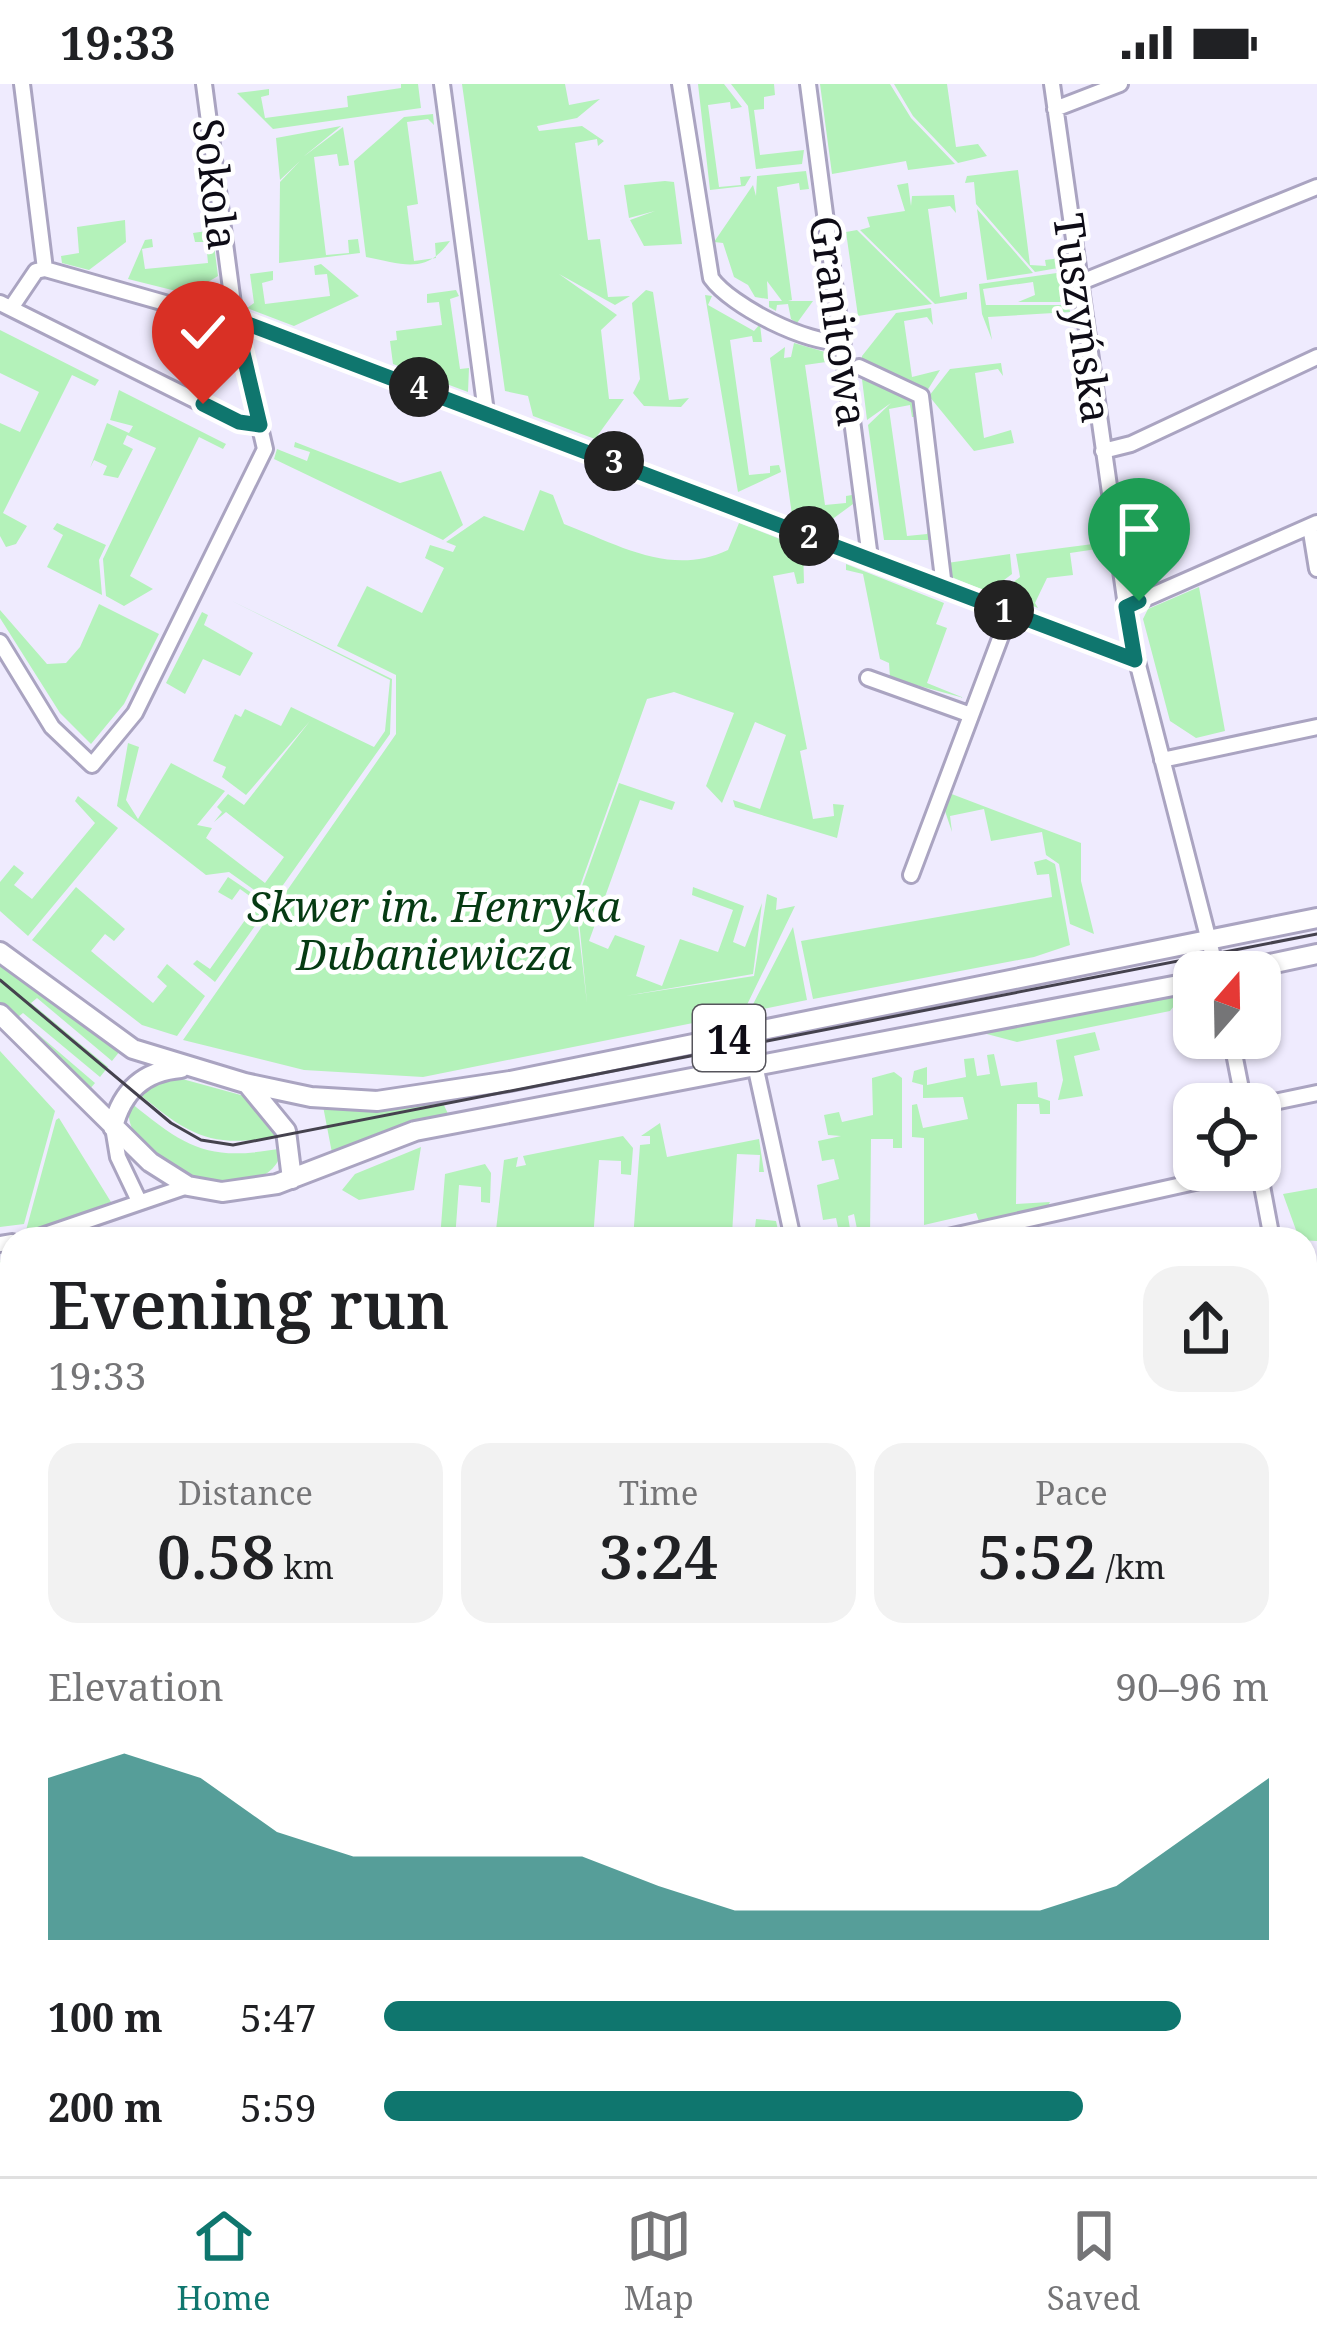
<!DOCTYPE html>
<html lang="en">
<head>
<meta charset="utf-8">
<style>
	:root { --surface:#fff; --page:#f2f2f2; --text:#202124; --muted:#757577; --line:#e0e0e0; --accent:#0f766e }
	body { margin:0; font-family:"Noto Serif",serif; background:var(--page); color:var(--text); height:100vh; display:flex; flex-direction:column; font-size:45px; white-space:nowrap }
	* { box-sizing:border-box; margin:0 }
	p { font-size:39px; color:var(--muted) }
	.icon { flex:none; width:66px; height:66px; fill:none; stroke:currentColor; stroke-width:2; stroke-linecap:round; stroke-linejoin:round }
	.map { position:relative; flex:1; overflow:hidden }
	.drawer { position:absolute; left:0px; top:1143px; width:1317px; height:951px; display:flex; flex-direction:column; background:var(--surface); border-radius:36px 36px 0 0; box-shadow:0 3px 9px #0004 }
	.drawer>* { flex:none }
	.needle { width:78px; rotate:20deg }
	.buttons { position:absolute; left:1173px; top:867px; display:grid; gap:24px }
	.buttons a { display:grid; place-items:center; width:108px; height:108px; border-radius:24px; background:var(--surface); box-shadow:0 3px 9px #0004; font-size:60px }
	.pin { position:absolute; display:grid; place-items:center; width:102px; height:102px; color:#fff; margin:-123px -51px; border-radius:50% 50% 50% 0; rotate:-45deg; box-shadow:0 0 12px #0007 }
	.pin .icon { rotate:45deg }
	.km { position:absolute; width:60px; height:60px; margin:-30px; border-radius:50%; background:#222; color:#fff; font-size:33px; line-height:60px; text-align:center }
	.round { display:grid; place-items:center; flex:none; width:126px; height:126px; border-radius:36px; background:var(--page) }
	.summary { display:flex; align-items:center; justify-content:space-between; height:204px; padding:0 48px }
	h1 { font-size:66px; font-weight:600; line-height:90px }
	.stats { display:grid; grid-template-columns:repeat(3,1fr); gap:18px; height:204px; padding:12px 48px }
	.stats div { display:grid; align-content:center; border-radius:30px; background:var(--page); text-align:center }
	.stats b { font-size:60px; font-weight:600 }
	.stats small { font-size:33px; font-weight:400 }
	.stats p { font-size:33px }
	.chart { height:336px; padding:24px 48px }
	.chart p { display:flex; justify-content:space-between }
	.chart svg { width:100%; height:216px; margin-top:12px; fill:var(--accent); opacity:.7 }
	ul { padding:0 48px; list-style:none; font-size:39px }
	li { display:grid; grid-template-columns:192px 144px 1fr; align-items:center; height:90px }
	li i { height:30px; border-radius:15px; background:var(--accent) }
	.status { display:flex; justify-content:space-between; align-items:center; height:84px; padding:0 60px; background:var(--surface); direction:ltr }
	.status svg { height:33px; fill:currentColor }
	.dock { display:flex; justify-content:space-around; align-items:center; height:168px; border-top:3px solid var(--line); background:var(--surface); font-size:33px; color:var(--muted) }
	.dock a { display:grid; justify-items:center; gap:6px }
	.dock .on { color:var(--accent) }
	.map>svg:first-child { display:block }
	.green { fill:#b4f2ba }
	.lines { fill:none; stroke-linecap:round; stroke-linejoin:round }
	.minor-casing { stroke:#aaa4c1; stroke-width:20 }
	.major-casing { stroke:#aaa4c1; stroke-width:24 }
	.minor { stroke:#fff; stroke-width:14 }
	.major { stroke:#fff; stroke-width:18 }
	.tram { stroke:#45424e; stroke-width:3 }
	.rail-casing { stroke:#45424e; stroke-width:9 }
	.rail { stroke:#fff; stroke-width:4.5; stroke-dasharray:14; stroke-linecap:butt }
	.route-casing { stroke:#fff; stroke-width:24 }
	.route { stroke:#0f766e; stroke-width:15 }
	.labels { text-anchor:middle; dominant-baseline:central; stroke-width:9; stroke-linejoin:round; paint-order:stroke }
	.shield { fill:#fff; stroke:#56555c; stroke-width:3 }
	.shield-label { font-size:39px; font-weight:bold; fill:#0e0c16 }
	.street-label { font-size:42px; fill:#0e0c16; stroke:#fff }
	.park-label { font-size:42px; font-style:italic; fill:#063b13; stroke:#fff }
</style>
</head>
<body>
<div class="status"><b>19:33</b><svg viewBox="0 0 49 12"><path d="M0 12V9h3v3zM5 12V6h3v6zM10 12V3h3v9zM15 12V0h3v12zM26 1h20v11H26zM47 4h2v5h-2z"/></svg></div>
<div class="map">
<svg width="1317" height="2092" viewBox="0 0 1317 2092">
	<rect width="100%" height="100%" fill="#efebfe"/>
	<!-- green -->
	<path class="green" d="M 401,0 L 418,0 L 421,24 L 273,45 L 237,9 L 269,5 L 269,11 L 261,13 L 265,34 L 348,23 L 347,12 L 401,4 Z
		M 462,0 L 565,0 L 569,21 L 600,15 L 577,34 L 537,42 L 539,47 L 582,42 L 604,57 L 598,62 L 597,55 L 575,59 L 588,156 L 600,155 L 608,213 L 630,212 L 615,221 L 559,190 L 617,231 L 601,246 L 609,315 L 624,315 L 595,355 L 533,332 L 528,312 L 505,307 Z
		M 698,0 L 724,0 L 742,23 L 731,25 L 730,18 L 708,21 L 719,103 L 741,101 L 740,93 L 751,92 L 745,102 L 710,106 Z
		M 731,0 L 774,0 L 775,11 L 764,13 L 764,25 L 754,26 L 760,71 L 804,66 L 802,80 L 756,85 L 748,22 Z
		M 820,0 L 890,0 L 911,34 L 955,80 L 908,86 L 906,77 L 832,90 Z
		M 894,0 L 947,0 L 956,63 L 978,60 L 987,72 L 958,79 L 913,32 Z
		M 433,30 L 434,41 L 428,35 L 407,38 L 418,120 L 407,122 L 414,177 L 436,174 L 435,159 L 450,157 C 426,191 403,180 366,173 L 354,77 L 404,33 Z
		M 341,42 L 303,73 L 343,43 L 349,81 L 339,82 L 337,70 L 314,73 L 326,171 L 349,169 L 348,156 L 358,155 L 360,169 L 279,179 L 280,98 L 300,77 L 280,96 L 276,54 Z
		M 1018,86 L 1030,181 L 1046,182 L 1045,176 L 1061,174 L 1064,183 L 1035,188 L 976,120 L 974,98 L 965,99 L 967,92 Z
		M 806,87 L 809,105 L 800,106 L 799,99 L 777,103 L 792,216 L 788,217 L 813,217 L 797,239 L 791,235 L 788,220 L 777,221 L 776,227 L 769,223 L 769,217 L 782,217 L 767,197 L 768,215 L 755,213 L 748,201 L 734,193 L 723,159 L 714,158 L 753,101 L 756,112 L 757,92 Z
		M 665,97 L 674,98 L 682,160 L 644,162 L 630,136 L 655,127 L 629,134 L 624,101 Z
		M 908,99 L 911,122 L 912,112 L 954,111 L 956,129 L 950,122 L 928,125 L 940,213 L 967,208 L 967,215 L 935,220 L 860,146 L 870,143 L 867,133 L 905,127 L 897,101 Z
		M 977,125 L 1033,189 L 987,196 Z
		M 125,136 L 126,158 L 89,186 L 62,179 L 61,172 L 79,169 L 77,143 Z
		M 857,146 L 932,220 L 858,232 L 846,148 Z
		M 207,147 L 213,153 L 218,192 L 188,210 L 128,195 L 145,156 L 152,155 L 153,163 L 142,165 L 145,185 L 208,179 L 206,158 L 195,158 L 193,149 Z
		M 321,180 L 359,212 L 294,242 L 247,224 L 254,219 L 250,190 L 273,187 L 273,196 L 262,199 L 265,220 L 330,212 L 327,190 L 315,191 L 314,182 Z
		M 1064,188 L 1069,218 L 1018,218 L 1035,211 L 1033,198 L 983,205 L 986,221 L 1069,221 L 1070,228 L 988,233 L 992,256 L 982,230 L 979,200 Z
		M 456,206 L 459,212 L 450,215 L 460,285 L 469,284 L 468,308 L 393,280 L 390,257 L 397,256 L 396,247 L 442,241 L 439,218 L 427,219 L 427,210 Z
		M 646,206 L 653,208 L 669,316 L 689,314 L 681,323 L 644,322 L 633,309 L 640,295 L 632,219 Z
		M 705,211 L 712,212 L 708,221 L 754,247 L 760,240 L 762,258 L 753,258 L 752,252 L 730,256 L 749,391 L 770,389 L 770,382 L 779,381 L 781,388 L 738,408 Z
		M 931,224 L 933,241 L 927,233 L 904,237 L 912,293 L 940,286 L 927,307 L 862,280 L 862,272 L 896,229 Z
		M 0,246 L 99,296 L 95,302 L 72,291 L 3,429 L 27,442 L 16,460 L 6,463 L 0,452 L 0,339 L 20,348 L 39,308 L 0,289 Z
		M 794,259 L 832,270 L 833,277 L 805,281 L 825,421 L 846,419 L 846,412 L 852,411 L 853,420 L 823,442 L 792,431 L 770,274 L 785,263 L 784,274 L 791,273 Z
		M 1001,279 L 1003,292 L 998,285 L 975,289 L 984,354 L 1011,346 L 1014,359 L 974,367 L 929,312 L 950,285 Z
		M 861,287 L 911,311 L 906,314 L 915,318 L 916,333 L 912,333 L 910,321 L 889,325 L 907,452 L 927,450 L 931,438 L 929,456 L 884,456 L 868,341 L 891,319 L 867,336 Z
		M 119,306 L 226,360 L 223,365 L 199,353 L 130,492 L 153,505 L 124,522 L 106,512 L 103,475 L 156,364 L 127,351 L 123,360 L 133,365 L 118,394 L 103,391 L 107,382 L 94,376 L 90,384 L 107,339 L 129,349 L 133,342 L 110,336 Z
		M 295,358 L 400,399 L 441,387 L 463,441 L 443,456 L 274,375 L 277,365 L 307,377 L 310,368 L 294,363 Z
		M 540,406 L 553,411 L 564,440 C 619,461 671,493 728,466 L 739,439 L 803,464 L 804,499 L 797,500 L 794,488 L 773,492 L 807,665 L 800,667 L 813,735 L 834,732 L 833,720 L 844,721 L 837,754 L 735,723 L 733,716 L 760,725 L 786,651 L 755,638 L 722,719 L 706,702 L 734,629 L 674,608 L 647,615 L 575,816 L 587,919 L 577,816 L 619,699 L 675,718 L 672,726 L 640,716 L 589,857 L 608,865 L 615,851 L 645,862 L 636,892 L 662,902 L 680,855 L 718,868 L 733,826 L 692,811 L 693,803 L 744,822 L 733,858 L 745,863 L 762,819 L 753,890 L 625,912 L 754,892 L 767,810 L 777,814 L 776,826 L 795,822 L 743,929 L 423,993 L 304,986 L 183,956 L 396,650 L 396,591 L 337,562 L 367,502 L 422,529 L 444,484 L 425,474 L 430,461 L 453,468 L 456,462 L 446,458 L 484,432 L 524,447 Z
		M 57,439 L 106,461 L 99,476 L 102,511 L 47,483 L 63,451 L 53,445 Z
		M 1093,460 L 1103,462 L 1105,476 L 1099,477 L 1097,465 L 1070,469 L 1073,491 L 1047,494 L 1035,519 L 1038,524 L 1000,509 L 1020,493 L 1016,470 Z
		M 1010,470 L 1012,490 L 988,508 L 949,492 L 947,479 Z
		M 846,480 L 944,519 L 936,540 L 947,544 L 927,599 L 964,614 L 890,594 L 889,579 L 880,575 L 863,490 L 846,486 Z
		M 1199,503 L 1225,647 L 1196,654 L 1170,637 L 1143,535 L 1148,525 Z
		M 232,517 L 392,595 L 390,650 L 271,818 L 229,788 L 206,791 L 117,722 L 128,659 L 139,663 L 126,716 L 138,735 L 171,679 L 225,707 L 197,741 L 212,744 L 206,754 L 265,799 L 284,773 L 226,728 L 214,738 L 222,728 L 217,723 L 228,710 L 244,721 L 310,637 L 246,711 L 222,693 L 226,683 L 213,677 L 235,630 L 241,633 L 245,625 L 281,642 L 291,623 L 374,663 L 385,647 L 390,596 Z
		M 99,520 L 159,550 L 124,620 L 91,660 L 60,629 L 0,534 L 0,526 L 47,580 L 66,579 L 80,563 Z
		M 202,528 L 208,531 L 204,541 L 253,569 L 240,592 L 203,575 L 185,610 L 166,599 Z
		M 949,709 L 1081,759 L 1081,797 L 1094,850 L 1070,840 L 1059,780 L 1046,771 L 1042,748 L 991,757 L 984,725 L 950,732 L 952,748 L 944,724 Z
		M 78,712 L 118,744 L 28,852 L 0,827 L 0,798 L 14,781 L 24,789 L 14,801 L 32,815 L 95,739 L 75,717 Z
		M 1046,775 L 1055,780 L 1070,861 L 1034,873 L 813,915 L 801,857 L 1052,813 L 1049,790 L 1037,791 L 1034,778 Z
		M 228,793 L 270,821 L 215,898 L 193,880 L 197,876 L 210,885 L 258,818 L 240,805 L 232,816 L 218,808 Z
		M 76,803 L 125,845 L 114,857 L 105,850 L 91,867 L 153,919 L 167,902 L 157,893 L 167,880 L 205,912 L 177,952 L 142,941 L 32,856 Z
		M 793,843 L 807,916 L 749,928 Z
		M 0,879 L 120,967 L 112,977 L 37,914 L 31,919 L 108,983 L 100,993 L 23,929 L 18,933 L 95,999 L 89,1006 L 0,919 Z
		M 1185,908 L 1170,927 L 1017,958 L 983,949 Z
		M 1095,948 L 1100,966 L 1074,972 L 1083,1012 L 1058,1016 L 1063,996 L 1056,956 Z
		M 0,967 L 55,1027 L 24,1140 L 0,1143 Z
		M 994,970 L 1001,1002 L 1037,998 L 1038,1013 L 1050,1017 L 1050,1030 L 1040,1030 L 1039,1020 L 1017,1020 L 1016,1120 L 1050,1118 L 1045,1128 L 980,1140 L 976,1129 L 924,1141 L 924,1054 L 912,1053 L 912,1021 L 917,1020 L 923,1044 L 968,1035 L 963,1013 L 923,1014 L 923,1001 L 912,998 L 914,987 L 927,983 L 927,1001 L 966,993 L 964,975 L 974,974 L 977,992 L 990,990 L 987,971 Z
		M 894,988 L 902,994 L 902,1064 L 893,1064 L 893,1055 L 871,1055 L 870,1155 L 859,1155 L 854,1130 L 848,1132 L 850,1145 L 839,1148 L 836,1134 L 823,1136 L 817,1101 L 839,1095 L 834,1075 L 822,1077 L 818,1057 L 841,1052 L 828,1051 L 824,1031 L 839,1028 L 842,1038 L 873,1031 L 872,994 Z
		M 175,993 L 248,1013 L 280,1052 C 211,1065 190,1052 138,1009 Z
		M 130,1018 C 187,1065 209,1078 283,1064 C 267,1138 112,1081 130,1018 Z
		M 443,1019 L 449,1032 L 383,1047 L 332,1069 L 323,1022 Z
		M 59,1034 L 111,1118 L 25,1150 L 56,1036 Z
		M 660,1039 L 667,1073 L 759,1055 L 764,1088 L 759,1088 L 760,1071 L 737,1070 L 732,1150 L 754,1152 L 756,1135 L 776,1137 L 780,1155 L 633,1155 L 640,1061 L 650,1060 L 650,1052 L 641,1052 Z
		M 623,1052 L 633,1064 L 631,1091 L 621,1090 L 621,1077 L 599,1076 L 593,1155 L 495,1155 L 504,1076 L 518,1073 L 516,1083 L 526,1081 L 523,1072 Z
		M 421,1063 L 414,1106 L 359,1116 L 342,1106 L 355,1090 Z
		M 485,1080 L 491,1089 L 490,1119 L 481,1118 L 481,1103 L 459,1101 L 455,1155 L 440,1155 L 445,1090 Z
		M 1317,1104 L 1317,1157 L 1282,1155 L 1281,1150 L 1296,1146 L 1283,1110 Z
		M 12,1175 L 12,1567 L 0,1569 L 0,1177 Z
		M 12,1621 L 12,1986 L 0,1988 L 0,1623 Z
		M 251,2082 L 439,2082 L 441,2092 L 244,2092 Z"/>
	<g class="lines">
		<defs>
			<path id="minor" d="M 22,0 L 45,185
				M 442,0 L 486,328
				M 680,0 L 711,194 C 731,222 808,261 843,258
				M 808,0 L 870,474
				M 1052,0 L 1130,550 L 1217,888
				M 1055,25 L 1120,0
				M 1079,199 L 1317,103
				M 0,219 L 239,338 L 260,341
				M 11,224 L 36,187 L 45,185 L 292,255 L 1135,576
				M 859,283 L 921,312 L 944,503
				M 1103,367 L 1131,360 L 1317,273
				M 1310,442 L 1317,485
				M 1126,523 L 1317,439
				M 0,558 L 52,643 L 92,681 L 135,629 L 265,365 L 235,235 L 204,0
				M 868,594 L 971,631
				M 1162,676 L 1317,643
				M 911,791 L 1010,528
				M 1231,954 L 1244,1020
				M 755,981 L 793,1155
				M 1260,1021 L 1317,1009
				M 113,1043 L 118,1073 L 138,1115
				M 1259,1086 L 1272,1155
				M 33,1155 L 188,1102
				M 939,1155 L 1249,1086
				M 0,1160 L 12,1158
				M 1305,1194 L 1317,1192
				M 1305,1318 L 1317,1316
				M 1305,1337 L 1317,1398
				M 0,1583 L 12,1581
				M 1305,1658 L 1317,1655
				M 1305,1814 L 1317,1812
				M 1305,1971 L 1317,1969
				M 444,2082 L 446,2092
				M 951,2082 L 953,2092
				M 707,2092 L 757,2082"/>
			<path id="major" d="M 0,868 L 133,965 L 245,999 L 311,1013 L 377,1017 L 510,997 L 1317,834
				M 1233,888 L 1317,870
				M 0,930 L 150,1078 L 188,1102 L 222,1108 L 277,1100 L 415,1047 L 1194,898
				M 249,1002 L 286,1047 L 292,1095
				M 113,1043 C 122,1007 144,987 181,984"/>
		</defs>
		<!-- minor casing -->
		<use href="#minor" class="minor-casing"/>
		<!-- major casing -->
		<use href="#major" class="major-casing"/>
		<!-- minor -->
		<use href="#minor" class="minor"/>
		<!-- major -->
		<use href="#major" class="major"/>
		<!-- tram -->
		<path class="tram" d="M 0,896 L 171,1039 L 201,1056 L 233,1061 L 1317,850"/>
		<defs>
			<path id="rail" d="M 1305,1510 L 1317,1509
				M 1305,1548 L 1317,1545
				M 0,2047 L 12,2044"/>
		</defs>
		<!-- rail casing -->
		<use href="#rail" class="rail-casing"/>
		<!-- rail -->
		<use href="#rail" class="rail"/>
	</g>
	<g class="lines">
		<defs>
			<path id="route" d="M 203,320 L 239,338 L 260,341 L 235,235 L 1135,576 L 1126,523 L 1139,517"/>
		</defs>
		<!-- route casing -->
		<use href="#route" class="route-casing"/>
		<!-- route -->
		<use href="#route" class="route"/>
	</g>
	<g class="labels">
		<!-- shield labels -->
		<rect class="shield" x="693" y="921" width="72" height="66" rx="9"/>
		<g class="shield-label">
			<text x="729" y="954">14</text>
		</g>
		<!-- street labels -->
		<g class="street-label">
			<text transform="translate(217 100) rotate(83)">Sokola</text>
			<text transform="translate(1084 234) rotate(82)">Tuszyńska</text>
			<text transform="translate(840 237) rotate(82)">Granitowa</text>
		</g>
		<!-- park labels -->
		<g class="park-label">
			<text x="434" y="821">Skwer im. Henryka<tspan x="434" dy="48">Dubaniewicza</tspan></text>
		</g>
	</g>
</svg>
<div class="buttons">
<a><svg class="needle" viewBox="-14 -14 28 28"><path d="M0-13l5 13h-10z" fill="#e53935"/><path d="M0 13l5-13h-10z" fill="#757577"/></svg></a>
<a><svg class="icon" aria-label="locate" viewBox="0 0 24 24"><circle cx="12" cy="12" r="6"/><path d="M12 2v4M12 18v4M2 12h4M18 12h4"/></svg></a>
</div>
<div class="pin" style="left:1139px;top:517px;background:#1e9e55"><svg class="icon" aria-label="arrive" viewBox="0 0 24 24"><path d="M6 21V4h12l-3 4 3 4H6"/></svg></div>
<div class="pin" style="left:203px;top:320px;background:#d93025"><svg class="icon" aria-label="check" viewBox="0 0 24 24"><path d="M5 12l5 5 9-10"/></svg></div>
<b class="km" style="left:1004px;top:526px">1</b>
<b class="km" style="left:809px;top:452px">2</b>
<b class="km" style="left:614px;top:377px">3</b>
<b class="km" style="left:419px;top:303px">4</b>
<section class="drawer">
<div class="summary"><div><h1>Evening run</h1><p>19:33</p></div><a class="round"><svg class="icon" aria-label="share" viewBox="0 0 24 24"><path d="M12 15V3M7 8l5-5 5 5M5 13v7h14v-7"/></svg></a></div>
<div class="stats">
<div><p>Distance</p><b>0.58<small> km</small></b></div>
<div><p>Time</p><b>3:24</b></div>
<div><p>Pace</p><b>5:52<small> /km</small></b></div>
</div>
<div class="chart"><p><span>Elevation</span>90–96 m</p>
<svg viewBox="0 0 160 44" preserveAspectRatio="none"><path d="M0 44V11L10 6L20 11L30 22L40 27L50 27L60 27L70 27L80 33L90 38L100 38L110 38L120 38L130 38L140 33L150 22L160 11V44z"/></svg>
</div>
<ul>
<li><b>100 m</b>5:47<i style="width:90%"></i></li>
<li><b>200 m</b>5:59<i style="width:79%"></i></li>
</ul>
</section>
</div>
<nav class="dock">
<a class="on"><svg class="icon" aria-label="home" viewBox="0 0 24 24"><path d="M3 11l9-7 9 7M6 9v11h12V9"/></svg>Home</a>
<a><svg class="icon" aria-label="map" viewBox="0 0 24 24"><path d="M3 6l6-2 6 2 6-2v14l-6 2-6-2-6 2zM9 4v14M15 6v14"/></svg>Map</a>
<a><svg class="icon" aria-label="saved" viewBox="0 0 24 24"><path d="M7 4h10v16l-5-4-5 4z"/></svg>Saved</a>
</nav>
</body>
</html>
